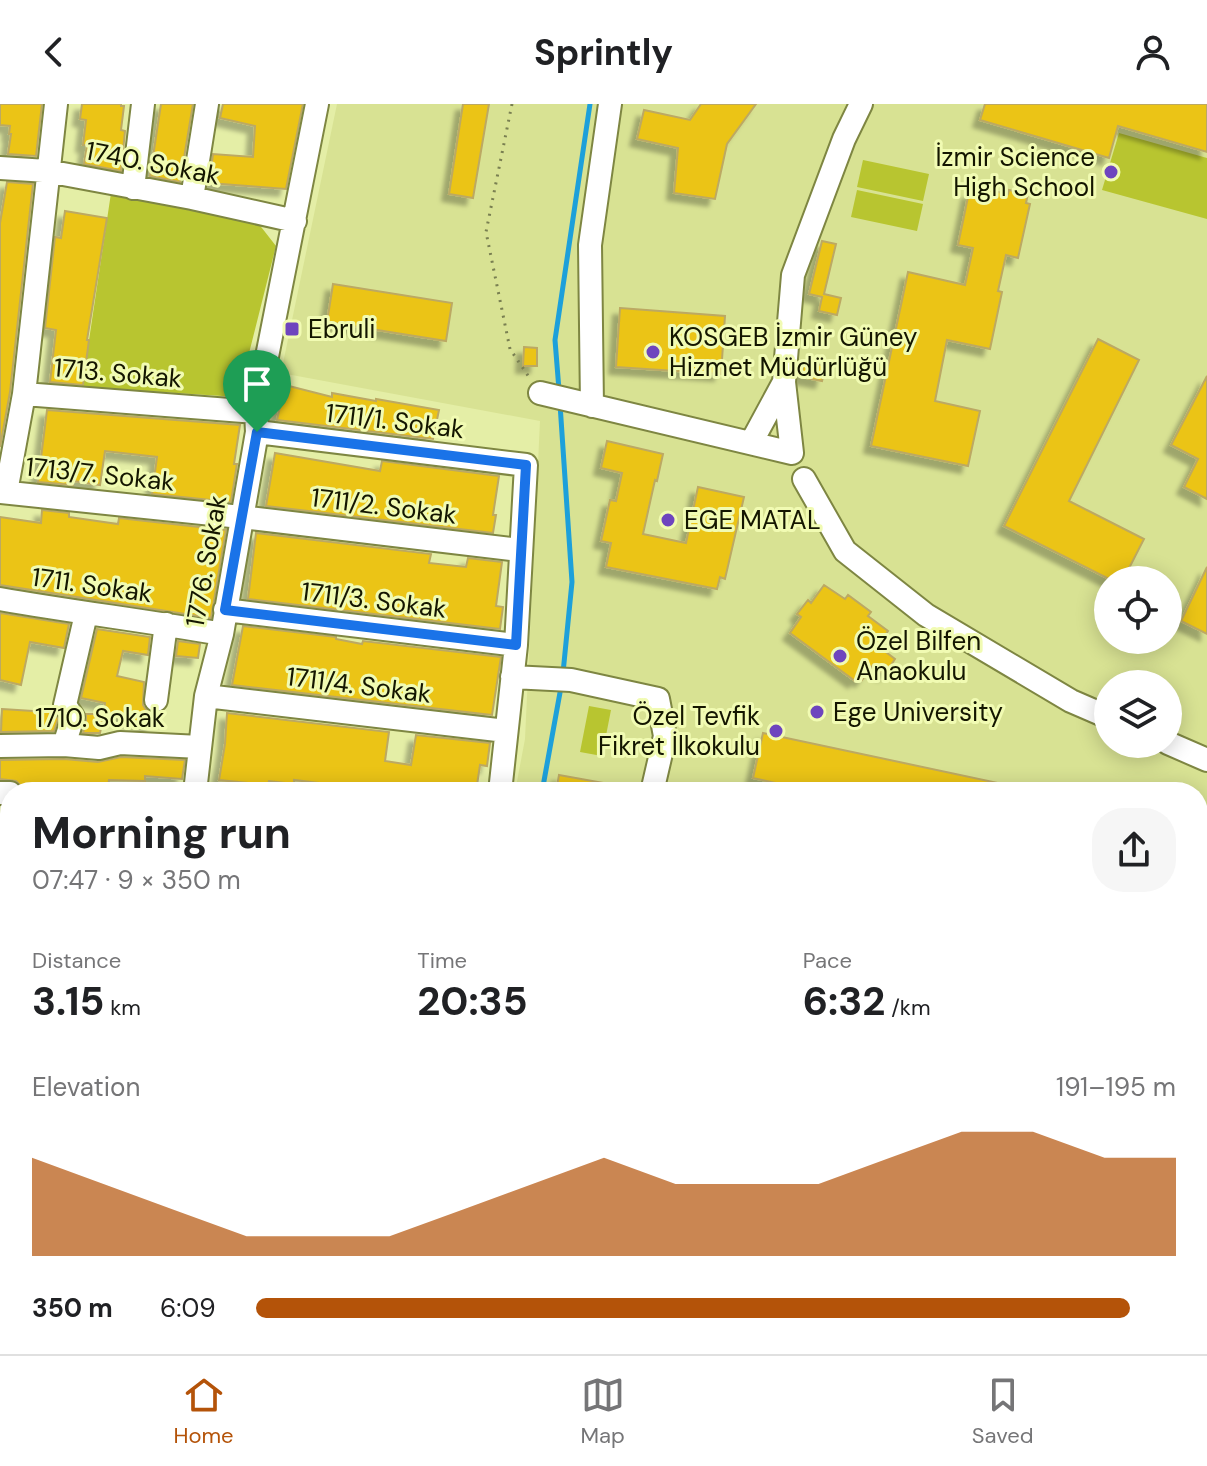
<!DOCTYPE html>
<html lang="en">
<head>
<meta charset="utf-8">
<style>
	:root { --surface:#fff; --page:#f6f6f6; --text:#202124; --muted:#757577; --line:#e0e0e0; --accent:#b45309 }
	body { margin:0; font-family:"DM Sans",sans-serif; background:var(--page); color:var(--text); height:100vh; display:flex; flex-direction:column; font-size:30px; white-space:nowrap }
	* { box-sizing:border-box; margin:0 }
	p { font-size:26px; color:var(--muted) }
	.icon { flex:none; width:44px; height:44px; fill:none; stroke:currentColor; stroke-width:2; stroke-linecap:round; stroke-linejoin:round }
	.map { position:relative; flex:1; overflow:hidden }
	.sheet { position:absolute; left:0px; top:678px; width:1208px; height:572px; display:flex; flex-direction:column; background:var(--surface); border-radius:32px 32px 0 0; box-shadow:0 4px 20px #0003 }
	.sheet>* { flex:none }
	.tools { position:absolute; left:1094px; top:462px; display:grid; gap:16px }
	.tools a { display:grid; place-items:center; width:88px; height:88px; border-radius:50%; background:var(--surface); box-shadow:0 4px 20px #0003; font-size:40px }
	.pin { position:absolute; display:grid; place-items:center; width:68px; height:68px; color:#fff; margin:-82px -34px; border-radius:50% 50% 50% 0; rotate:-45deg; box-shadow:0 0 8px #0007 }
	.pin .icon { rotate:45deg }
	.round { display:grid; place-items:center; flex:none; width:84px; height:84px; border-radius:32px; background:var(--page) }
	.head { display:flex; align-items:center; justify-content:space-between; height:136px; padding:0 32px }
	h1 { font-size:44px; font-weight:700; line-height:60px }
	.stats { display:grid; grid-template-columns:repeat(3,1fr); gap:12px; height:136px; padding:8px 32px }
	.stats div { display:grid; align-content:center }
	.stats b { font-size:40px; font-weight:700 }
	.stats small { font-size:22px; font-weight:400 }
	.stats p { font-size:22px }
	.chart { height:224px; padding:16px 32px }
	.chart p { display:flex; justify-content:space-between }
	.chart svg { width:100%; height:144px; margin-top:8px; fill:var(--accent); opacity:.7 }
	ul { padding:0 32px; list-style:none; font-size:26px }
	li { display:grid; grid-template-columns:128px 96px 1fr; align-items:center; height:60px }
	li i { height:20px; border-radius:10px; background:var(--accent) }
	header { display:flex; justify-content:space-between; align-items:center; height:104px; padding:0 32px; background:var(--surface); font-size:36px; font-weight:700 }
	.tab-bar { display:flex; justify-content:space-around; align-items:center; height:112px; border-top:2px solid var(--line); background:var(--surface); font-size:22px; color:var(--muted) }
	.tab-bar a { display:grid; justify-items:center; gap:4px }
	.tab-bar .on { color:var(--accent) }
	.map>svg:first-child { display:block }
	.built { fill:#d8e293; fill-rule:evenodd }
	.green { fill:#b8c530 }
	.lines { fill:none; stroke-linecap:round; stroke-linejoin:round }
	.stream { stroke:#1da0da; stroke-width:5 }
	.building { fill:#ebc413; stroke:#bca964; stroke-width:2; filter:url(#shadow) }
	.minor-casing { stroke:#7e8642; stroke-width:26 }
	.path { stroke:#797f51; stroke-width:3; stroke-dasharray:2 6; stroke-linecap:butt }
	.minor { stroke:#fff; stroke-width:22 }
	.route-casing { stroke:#fff; stroke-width:16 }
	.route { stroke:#1a73e8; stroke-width:10 }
	.poi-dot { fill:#6e45be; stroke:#f1fbb3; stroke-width:3 }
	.labels { text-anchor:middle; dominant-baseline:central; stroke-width:6; stroke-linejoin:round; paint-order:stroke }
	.poi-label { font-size:26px; fill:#141600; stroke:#f1fbb3; text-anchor:start }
	.street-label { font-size:26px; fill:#141600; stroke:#f1fbb3 }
</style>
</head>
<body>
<header><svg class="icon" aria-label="back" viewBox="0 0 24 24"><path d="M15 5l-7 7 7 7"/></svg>Sprintly<svg class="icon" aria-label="person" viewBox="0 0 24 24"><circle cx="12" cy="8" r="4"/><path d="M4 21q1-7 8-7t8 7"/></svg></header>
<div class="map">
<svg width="1207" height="1250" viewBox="0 0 1207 1250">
	<defs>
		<filter id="shadow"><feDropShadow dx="-7" dy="7" stdDeviation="2" flood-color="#0004"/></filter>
	</defs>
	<rect width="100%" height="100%" fill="#e4eea6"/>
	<!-- built -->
	<path class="built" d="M 337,0 L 1207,0 L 1207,1212 L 1198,1210 L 1198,688 L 515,688 L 525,635 L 540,317 L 281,269 ZM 1108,476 L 1168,476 L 1168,536 L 1108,536 ZM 1108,580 L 1168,580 L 1168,640 L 1108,640 Z"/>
	<!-- green -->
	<path class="green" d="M 1119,29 L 1207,54 L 1207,115 L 1102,86 Z
		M 863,56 L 929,70 L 923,97 L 857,83 Z
		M 857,86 L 923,100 L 917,127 L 851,113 Z
		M 111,89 L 258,119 L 276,142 L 238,293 L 82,283 Z
		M 589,602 L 611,606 L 602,652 L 580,648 Z
		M 1198,708 L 1207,709 L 1207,1167 L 1198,1164 Z"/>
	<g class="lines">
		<!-- stream -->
		<path class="stream" d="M 559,286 L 555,236 L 590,0
			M 560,300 L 572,478 L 563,569
			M 542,688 L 561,583
			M 1198,1183 L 1207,1186"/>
	</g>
	<!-- building -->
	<path class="building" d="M 0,0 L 42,0 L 36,52 L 8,50 L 11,30 L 9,30 L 10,22 L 0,21 Z
		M 82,0 L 121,0 L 121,2 L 124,2 L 121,26 L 125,27 L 121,67 L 84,60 L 87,41 L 83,41 L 86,16 L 80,15 Z
		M 161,0 L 193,0 L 180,78 L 150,72 Z
		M 223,0 L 303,0 L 286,85 L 209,79 L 213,50 L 253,53 L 255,22 L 220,14 Z
		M 463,0 L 489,0 L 473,94 L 449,90 Z
		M 701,0 L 756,0 L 727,40 L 715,95 L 674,89 L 678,44 L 637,35 L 644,6 L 690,16 Z
		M 985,0 L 1207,0 L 1207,48 L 1118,22 L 1109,54 L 980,16 Z
		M 7,78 L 33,80 L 10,288 L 0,343 L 0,119 Z
		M 988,86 L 1008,90 L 1009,86 L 1028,90 L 1026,99 L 1030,100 L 1018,154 L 1006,151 L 998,187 L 1002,188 L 990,245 L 947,236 L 935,297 L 980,307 L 968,362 L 871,342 L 908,168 L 965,181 L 973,144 L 958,141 L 969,88 L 986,91 Z
		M 65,107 L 107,114 L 87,236 L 89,236 L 83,281 L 50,278 L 56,226 L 45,224 L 55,133 L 61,134 Z
		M 822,137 L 836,140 L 824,190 L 841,194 L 837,211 L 819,207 L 822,193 L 809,190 Z
		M 333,180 L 452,199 L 446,237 L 327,218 Z
		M 620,204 L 725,212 L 721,270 L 616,263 Z
		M 1098,235 L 1139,256 L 1069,397 L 1144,435 L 1123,476 L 1111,476 L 1004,422 Z
		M 524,243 L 537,244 L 537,262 L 523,262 Z
		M 804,258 L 826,262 L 822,277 L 801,273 Z
		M 1207,272 L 1207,395 L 1184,383 L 1198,355 L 1171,341 Z
		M 285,281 L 332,293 L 332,289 L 376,297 L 376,295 L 439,306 L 433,335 L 277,316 Z
		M 47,306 L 240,321 L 234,360 L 237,360 L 231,398 L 152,390 L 157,353 L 105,347 L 100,381 L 73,377 L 73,381 L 38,378 Z
		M 607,337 L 663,350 L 657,377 L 655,376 L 643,430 L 686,439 L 698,383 L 744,393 L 725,475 L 720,473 L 717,485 L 606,463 L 611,439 L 601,437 L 610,396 L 616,397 L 622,369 L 601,364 Z
		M 275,349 L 380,367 L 382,357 L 499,372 L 493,411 L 496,411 L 493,429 L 266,402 Z
		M 42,406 L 69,409 L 69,413 L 118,420 L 119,414 L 226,426 L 211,514 L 0,481 L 0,413 L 41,419 Z
		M 256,429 L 431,450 L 429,459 L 466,463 L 468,454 L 502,458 L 496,502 L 503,503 L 500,525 L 248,495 Z
		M 1207,463 L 1207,530 L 1181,517 Z
		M 824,481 L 845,495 L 848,491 L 871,508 L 868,512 L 888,527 L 878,542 L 895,555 L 885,570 L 873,561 L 862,576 L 858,573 L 855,577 L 790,529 L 801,513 L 797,510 L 808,496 L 811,499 Z
		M 0,509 L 69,520 L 64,544 L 30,538 L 21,581 L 0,576 Z
		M 243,522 L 336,533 L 336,535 L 362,540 L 363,537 L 501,553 L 492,611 L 232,581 Z
		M 97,525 L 150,533 L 148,551 L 123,547 L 117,572 L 144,578 L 143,601 L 147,607 L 153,610 L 151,621 L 104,610 L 100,629 L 83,629 L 86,617 L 86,610 L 104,610 L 105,599 L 81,594 Z
		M 178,537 L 200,540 L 198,554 L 176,552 Z
		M 2,605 L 49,608 L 53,608 L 58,615 L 54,627 L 1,628 Z
		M 227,609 L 389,628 L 385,657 L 411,661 L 416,631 L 490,639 L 487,662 L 480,661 L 476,688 L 358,688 L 342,685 L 342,682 L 294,676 L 294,680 L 269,677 L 268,681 L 219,676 L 225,640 Z
		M 763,629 L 1012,682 L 1012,688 L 817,688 L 753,674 Z
		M 121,653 L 185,656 L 182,675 L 145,672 L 145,677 L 109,676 L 108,684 L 45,679 L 45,684 L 22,683 L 16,677 L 0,675 L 0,656 L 64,655 L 98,658 Z
		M 559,671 L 615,681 L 614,688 L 556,688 Z"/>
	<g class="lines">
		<defs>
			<path id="minor" d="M 0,64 L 47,67 L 192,94 L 295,117
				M 133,84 L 143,0
				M 192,94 L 207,0
				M 540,289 L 792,349 L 784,278 L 793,171 L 844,35 L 861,0
				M 24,290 L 256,308
				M 592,302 L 590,141 L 610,0
				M 257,328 L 526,361 L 516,541 L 500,688
				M 751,339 L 784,278
				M 804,375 L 845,447 L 926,511 L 1071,597 L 1108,613
				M 0,388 L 241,413 L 520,446
				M 6,388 L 24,290 L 56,0
				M 0,495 C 74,508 148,517 222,530
				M 225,506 L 516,541
				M 512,573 L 571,576 L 658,595 L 665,632 L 652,688
				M 206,592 L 506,627
				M 156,596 L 166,520
				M 1168,639 L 1207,656
				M 64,641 L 73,613 L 65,601 L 86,510
				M 0,642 L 64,641 L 99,644 L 120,639 L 200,643
				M 195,688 L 206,592 L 222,530 L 257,328 L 256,308 L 317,0
				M 0,689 L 10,689
				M 0,777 L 10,777
				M 0,950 L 10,951
				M 0,1055 L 10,1055
				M 0,1156 L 10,1156
				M 1198,1217 L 1207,1220
				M 792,1240 L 827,1250
				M 395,1250 L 397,1240
				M 589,1250 L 591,1240
				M 775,1250 L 778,1240
				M 1058,1250 L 1058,1240
				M 1187,1250 L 1207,1235"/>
		</defs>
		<!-- minor casing -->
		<use href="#minor" class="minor-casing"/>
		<!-- path -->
		<path class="path" d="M 512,0 L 486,128 L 510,245 L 529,273
			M 1198,727 L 1207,728
			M 0,825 L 10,825"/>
		<!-- minor -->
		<use href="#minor" class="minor"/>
	</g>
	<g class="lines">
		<defs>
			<path id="route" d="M 257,328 L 526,361 L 516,541 L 225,506 Z"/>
		</defs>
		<!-- route casing -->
		<use href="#route" class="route-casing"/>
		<!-- route -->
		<use href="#route" class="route"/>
	</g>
	<!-- markers -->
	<g class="poi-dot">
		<circle cx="1111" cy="68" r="8"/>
		<rect x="284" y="217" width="16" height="16" rx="4"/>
		<circle cx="653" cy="248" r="8"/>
		<circle cx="668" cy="416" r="8"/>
		<circle cx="840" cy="552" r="8"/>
		<circle cx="817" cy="608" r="8"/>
		<circle cx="776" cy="627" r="8"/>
	</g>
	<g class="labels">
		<!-- poi labels -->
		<g class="poi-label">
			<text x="1095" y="53" text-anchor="end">İzmir Science<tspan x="1095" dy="30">High School</tspan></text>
			<text x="308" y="225">Ebruli</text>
			<text x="669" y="233">KOSGEB İzmir Güney<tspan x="669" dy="30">Hizmet Müdürlüğü</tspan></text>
			<text x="684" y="416">EGE MATAL</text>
			<text x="856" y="537">Özel Bilfen<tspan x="856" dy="30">Anaokulu</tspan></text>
			<text x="833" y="608">Ege University</text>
			<text x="760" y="612" text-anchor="end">Özel Tevfik<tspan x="760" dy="30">Fikret İlkokulu</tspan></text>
		</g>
		<!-- street labels -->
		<g class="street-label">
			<text transform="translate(153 59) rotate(11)">1740. Sokak</text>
			<text transform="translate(118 269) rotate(5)">1713. Sokak</text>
			<text transform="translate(395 317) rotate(7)">1711/1. Sokak</text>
			<text transform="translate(100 370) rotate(6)">1713/7. Sokak</text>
			<text transform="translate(384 402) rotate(7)">1711/2. Sokak</text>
			<text transform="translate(206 457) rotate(-80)">1776. Sokak</text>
			<text transform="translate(92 481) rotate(8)">1711. Sokak</text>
			<text transform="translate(374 496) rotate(7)">1711/3. Sokak</text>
			<text transform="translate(359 581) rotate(7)">1711/4. Sokak</text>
			<text x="100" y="614">1710. Sokak</text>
		</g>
	</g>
</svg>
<div class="tools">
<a><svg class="icon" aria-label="locate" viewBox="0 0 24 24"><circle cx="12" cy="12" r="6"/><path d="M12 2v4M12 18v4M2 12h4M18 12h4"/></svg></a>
<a><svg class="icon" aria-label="layers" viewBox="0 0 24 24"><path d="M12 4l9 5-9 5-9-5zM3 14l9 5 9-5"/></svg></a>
</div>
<div class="pin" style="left:257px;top:328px;background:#1e9e55"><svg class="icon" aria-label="arrive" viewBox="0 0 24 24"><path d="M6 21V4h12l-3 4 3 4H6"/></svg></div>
<section class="sheet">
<div class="head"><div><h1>Morning run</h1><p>07:47 · 9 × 350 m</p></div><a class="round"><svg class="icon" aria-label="share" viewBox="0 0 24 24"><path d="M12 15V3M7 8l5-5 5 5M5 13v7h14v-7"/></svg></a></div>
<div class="stats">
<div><p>Distance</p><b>3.15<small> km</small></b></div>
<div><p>Time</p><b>20:35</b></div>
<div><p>Pace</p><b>6:32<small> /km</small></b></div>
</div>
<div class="chart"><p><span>Elevation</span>191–195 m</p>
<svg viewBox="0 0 160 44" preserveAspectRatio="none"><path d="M0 44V14L10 22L20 30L30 38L40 38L50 38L60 30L70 22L80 14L90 22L100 22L110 22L120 14L130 6L140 6L150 14L160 14V44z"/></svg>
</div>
<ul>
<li><b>350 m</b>6:09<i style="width:95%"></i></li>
</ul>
</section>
</div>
<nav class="tab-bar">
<a class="on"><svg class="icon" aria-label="home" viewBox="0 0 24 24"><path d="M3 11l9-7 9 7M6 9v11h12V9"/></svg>Home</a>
<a><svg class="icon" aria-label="map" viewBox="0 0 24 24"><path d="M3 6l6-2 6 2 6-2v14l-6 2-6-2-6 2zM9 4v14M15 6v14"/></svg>Map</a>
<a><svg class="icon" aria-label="saved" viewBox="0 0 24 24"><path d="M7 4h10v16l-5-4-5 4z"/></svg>Saved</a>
</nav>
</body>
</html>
